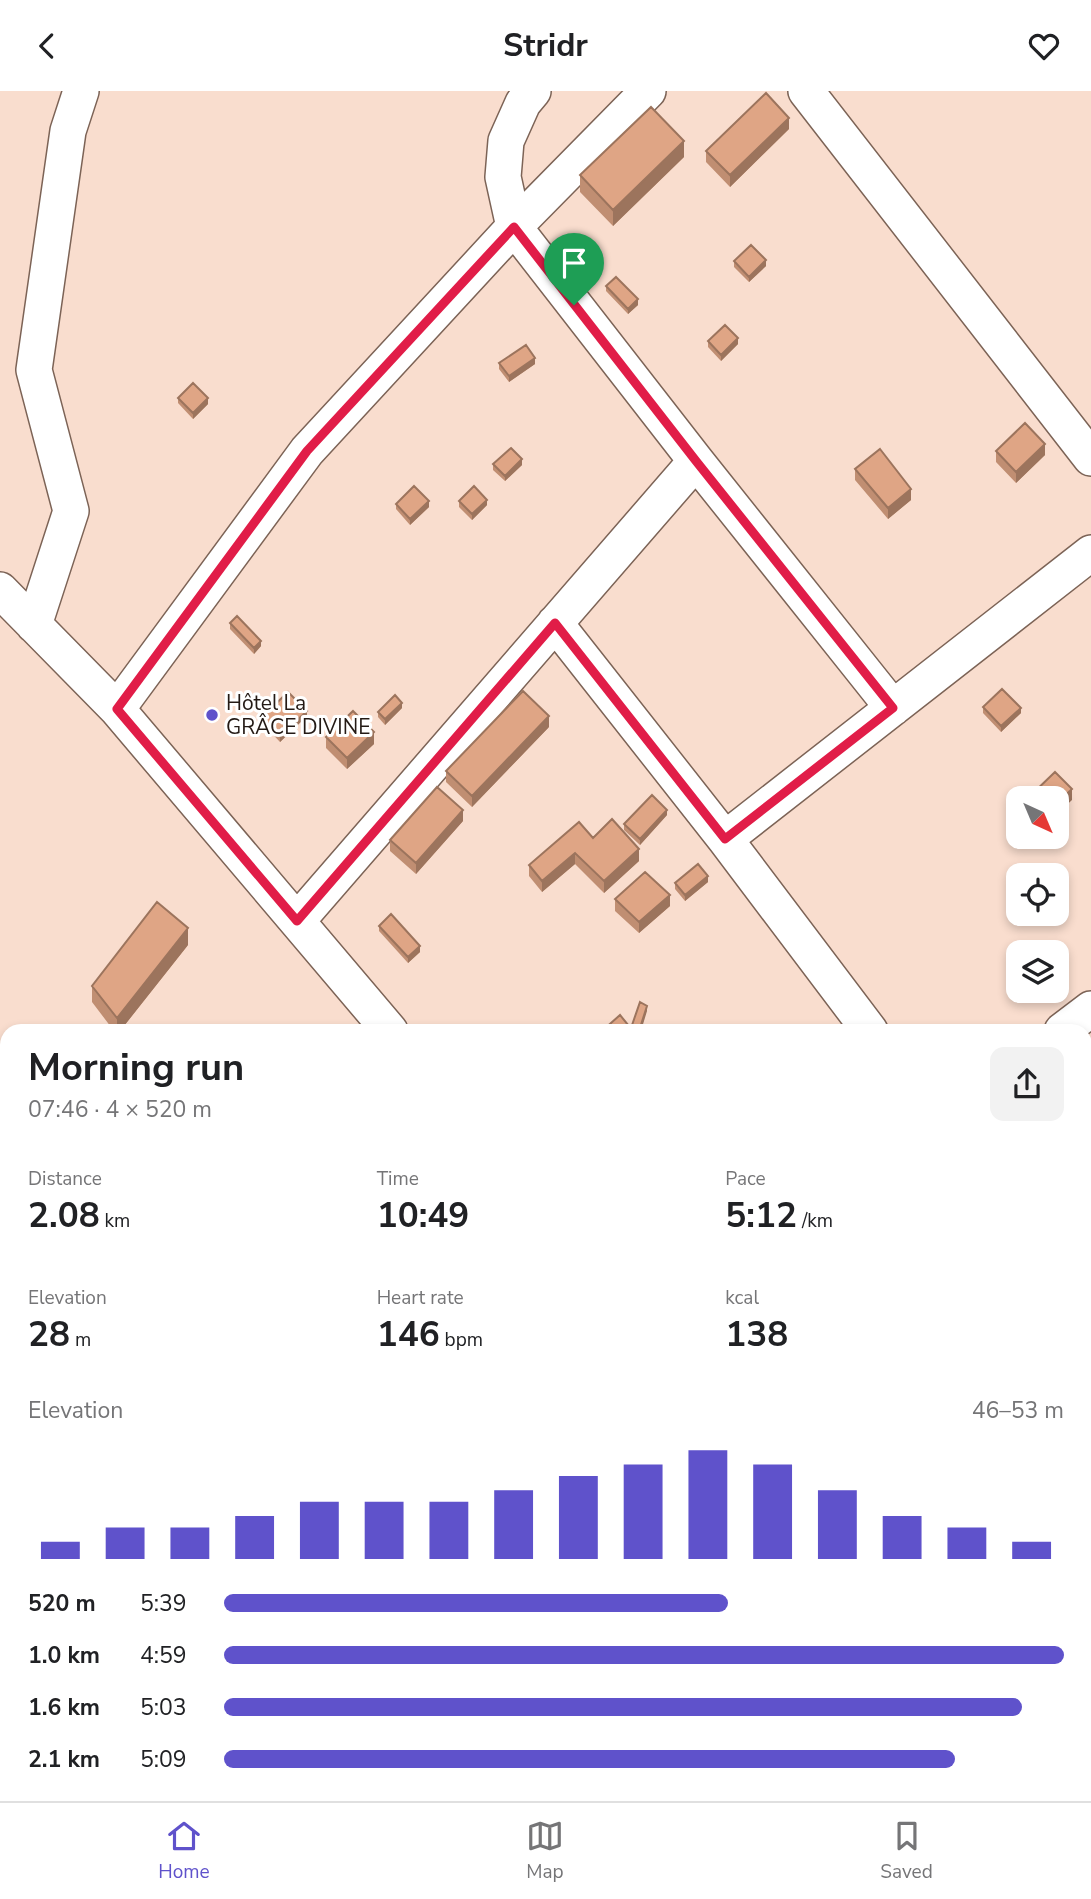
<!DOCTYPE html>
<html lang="en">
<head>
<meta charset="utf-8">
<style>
	:root { --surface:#fff; --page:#f2f2f2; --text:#202124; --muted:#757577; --line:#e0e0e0; --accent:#5f52cb }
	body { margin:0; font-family:"Nunito Sans",sans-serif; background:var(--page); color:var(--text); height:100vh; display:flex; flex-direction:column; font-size:26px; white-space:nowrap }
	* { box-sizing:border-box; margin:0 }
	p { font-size:23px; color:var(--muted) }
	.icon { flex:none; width:38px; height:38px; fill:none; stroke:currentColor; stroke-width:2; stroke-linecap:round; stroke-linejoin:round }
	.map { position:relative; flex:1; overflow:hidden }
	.side { position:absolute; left:0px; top:933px; width:1092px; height:779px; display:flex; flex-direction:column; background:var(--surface); border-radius:21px 21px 0 0; box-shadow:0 4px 10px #0003 }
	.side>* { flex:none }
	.needle { width:46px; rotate:136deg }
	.tools { position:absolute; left:1006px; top:695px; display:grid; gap:14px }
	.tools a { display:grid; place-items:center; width:63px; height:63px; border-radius:14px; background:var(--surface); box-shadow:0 4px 10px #0003; font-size:35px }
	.pin { position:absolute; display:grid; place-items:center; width:60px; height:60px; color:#fff; margin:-72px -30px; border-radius:50% 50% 50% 0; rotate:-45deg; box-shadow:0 0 7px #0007 }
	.pin .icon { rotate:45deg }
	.round { display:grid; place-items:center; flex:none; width:74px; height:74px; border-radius:14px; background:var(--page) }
	.overview { display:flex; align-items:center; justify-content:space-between; height:119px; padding:0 28px }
	h1 { font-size:38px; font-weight:700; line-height:52px }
	.figures { display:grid; grid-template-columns:repeat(3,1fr); gap:10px; height:119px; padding:7px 28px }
	.figures div { display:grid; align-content:center }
	.figures b { font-size:35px; font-weight:700 }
	.figures small { font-size:19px; font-weight:400 }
	.figures p { font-size:19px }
	.chart { height:196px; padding:14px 28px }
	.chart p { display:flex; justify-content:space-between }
	.chart svg { width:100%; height:126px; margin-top:7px; stroke:var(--accent); stroke-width:6 }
	ul { padding:0 28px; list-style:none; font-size:23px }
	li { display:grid; grid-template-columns:112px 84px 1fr; align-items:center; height:52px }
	li i { height:18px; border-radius:9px; background:var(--accent) }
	header { display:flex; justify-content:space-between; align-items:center; height:91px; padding:0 28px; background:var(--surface); font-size:32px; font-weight:700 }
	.dock { display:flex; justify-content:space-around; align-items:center; height:98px; border-top:2px solid var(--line); background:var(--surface); font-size:19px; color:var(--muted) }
	.dock a { display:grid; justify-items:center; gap:4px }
	.dock .current { color:var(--accent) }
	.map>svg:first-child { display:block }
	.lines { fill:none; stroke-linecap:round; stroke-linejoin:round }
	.minor-casing { stroke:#7c6356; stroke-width:38 }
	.minor { stroke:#fff; stroke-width:35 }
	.wall { fill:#c08e72 }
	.shaded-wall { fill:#9c745d }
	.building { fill:#dfa585; stroke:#9c745d; stroke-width:2 }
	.route-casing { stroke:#fff; stroke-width:14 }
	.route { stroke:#e11d48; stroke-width:9 }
	.poi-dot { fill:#5f52cb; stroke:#fff; stroke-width:2.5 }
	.labels { text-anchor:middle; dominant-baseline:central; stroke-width:6; stroke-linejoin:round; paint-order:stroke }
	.poi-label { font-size:21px; fill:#231914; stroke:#fff; text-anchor:start }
</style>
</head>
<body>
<header><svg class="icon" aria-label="back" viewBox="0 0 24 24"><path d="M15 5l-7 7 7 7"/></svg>Stridr<svg class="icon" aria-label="heart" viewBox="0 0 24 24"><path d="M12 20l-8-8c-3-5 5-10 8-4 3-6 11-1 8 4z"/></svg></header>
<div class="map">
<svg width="1091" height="1710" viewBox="0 0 1091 1710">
	<rect width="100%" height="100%" fill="#f9ddce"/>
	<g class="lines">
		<defs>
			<path id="minor" d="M 533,0 L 523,12 L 506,50 L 503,86 L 514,136 L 696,370 L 893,617
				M 806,0 L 1091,367
				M 0,499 L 117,618 L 390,940
				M 555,532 L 725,748 L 870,940
				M 34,534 L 71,420 L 34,279 L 68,40 L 81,0
				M 117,618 L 307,360 L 514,136 L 648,0
				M 725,748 L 1091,462
				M 297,830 L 696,370
				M 1062,940 L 1091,918
				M 1085,1293 L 1091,1301
				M 1085,1629 L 1091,1624
				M 653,1704 L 657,1710
				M 1034,1704 L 1039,1710
				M 59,1710 L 66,1704
				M 985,1710 L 992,1704"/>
		</defs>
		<!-- minor casing -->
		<use href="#minor" class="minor-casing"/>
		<!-- minor -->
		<use href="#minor" class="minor"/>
	</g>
	<!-- wall -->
	<path class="wall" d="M 789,38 L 730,96 L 706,71 L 706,60 Z
		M 684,66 L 613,135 L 580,101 L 580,84 Z
		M 734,170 L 766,175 L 749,191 L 734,176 Z
		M 606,195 L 638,214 L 628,223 L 606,200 Z
		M 708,250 L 738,253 L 721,270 L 708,256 Z
		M 499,272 L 535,273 L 509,291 L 499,278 Z
		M 178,307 L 208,313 L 193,328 L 178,312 Z
		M 996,360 L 1045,364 L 1016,392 L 996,371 Z
		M 493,373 L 522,374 L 505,390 L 493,379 Z
		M 855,378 L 911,409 L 888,428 L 855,389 Z
		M 459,410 L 487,414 L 472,429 L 459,416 Z
		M 396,413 L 429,416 L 410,434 L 396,418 Z
		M 230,532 L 261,555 L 254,563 L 230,538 Z
		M 983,616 L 1021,622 L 1001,641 L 983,622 Z
		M 402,617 L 385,634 L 378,626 L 378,621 Z
		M 307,625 L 280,651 L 262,632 L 262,626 Z
		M 549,636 L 472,716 L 446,691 L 446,680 Z
		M 326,646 L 374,653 L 347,678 L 326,657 Z
		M 1018,716 L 1018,735 L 1015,731 L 1015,720 Z
		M 667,724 L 640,754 L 624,739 L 624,733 Z
		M 463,730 L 416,783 L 390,760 L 390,749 Z
		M 593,747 L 639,770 L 604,802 L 575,773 L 542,801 L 529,785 L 529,774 Z
		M 708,791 L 685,810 L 675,798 L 675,792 Z
		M 615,808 L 670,815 L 639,842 L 615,820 Z
		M 379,835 L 420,861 L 408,872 L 379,840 Z
		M 188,854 L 120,940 L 114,940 L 92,911 L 92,895 Z
		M 1085,1064 L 1091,1071 L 1091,1098 L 1085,1091 Z
		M 7,1564 L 7,1634 L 3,1638 L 0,1635 L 0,1571 Z
		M 182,1704 L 203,1704 L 196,1710 L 186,1710 Z"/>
	<!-- shaded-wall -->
	<path class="shaded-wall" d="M 789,27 L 789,38 L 730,96 L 730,84 Z
		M 684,50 L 684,66 L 613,135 L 613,119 Z
		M 766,169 L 766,175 L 749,191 L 749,186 Z
		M 638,208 L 638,214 L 628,223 L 628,218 Z
		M 738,247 L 738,253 L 721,270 L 721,264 Z
		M 535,267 L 535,273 L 509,291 L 509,285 Z
		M 208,307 L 208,313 L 193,328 L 193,322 Z
		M 1045,353 L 1045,364 L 1016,392 L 1016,381 Z
		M 522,368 L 522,374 L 505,390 L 505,385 Z
		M 911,398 L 911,409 L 888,428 L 888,417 Z
		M 487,409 L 487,414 L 472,429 L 472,423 Z
		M 429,410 L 429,416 L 410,434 L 410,428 Z
		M 261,550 L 261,555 L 254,563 L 254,557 Z
		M 402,612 L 402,617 L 385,634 L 385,628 Z
		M 1021,617 L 1021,622 L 1001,641 L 1001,635 Z
		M 307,620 L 307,625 L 280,651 L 280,645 Z
		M 549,625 L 549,636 L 472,716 L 472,705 Z
		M 374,641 L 374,653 L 347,678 L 347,667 Z
		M 1072,698 L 1072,709 L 1057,723 L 1057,712 Z
		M 463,719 L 463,730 L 416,783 L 416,772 Z
		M 667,719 L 667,724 L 640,754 L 640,748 Z
		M 639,758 L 639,770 L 604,802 L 604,790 Z
		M 575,762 L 575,773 L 542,801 L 542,790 Z
		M 708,785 L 708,791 L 685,810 L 685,804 Z
		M 670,804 L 670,815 L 639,842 L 639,831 Z
		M 188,837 L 188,854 L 120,940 L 117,940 L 117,927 Z
		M 420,855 L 420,861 L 408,872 L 408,866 Z
		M 647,915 L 647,920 L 641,940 L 639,940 Z
		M 1091,990 L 1091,1001 L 1085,1006 L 1085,995 Z
		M 7,1071 L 7,1082 L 0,1091 L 0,1080 Z
		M 1091,1159 L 1091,1175 L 1085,1181 L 1085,1165 Z
		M 1091,1195 L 1091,1211 L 1085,1216 L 1085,1200 Z
		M 7,1618 L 7,1634 L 3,1638 L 3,1622 Z
		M 196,1704 L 203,1704 L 196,1710 L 190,1710 Z"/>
	<!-- building -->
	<path class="building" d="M 766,2 L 789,27 L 730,84 L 706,60 Z
		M 651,16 L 684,50 L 613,119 L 580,84 Z
		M 751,154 L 766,169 L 749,186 L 734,170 Z
		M 616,186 L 638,208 L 628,218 L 606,195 Z
		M 725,234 L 738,247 L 721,264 L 708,250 Z
		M 526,254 L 535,267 L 509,285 L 499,272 Z
		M 193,292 L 208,307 L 193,322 L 178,307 Z
		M 1025,332 L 1045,353 L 1016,381 L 996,360 Z
		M 511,357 L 522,368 L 505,385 L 493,373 Z
		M 880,358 L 911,398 L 888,417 L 855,378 Z
		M 414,395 L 429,410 L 410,428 L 396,413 Z
		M 474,395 L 487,409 L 472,423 L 459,410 Z
		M 237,525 L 261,550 L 254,557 L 230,532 Z
		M 1002,598 L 1021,617 L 1001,635 L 983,616 Z
		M 523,600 L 549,625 L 472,705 L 446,680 Z
		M 288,601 L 307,620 L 280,645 L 262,626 Z
		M 395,604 L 402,612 L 385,628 L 378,621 Z
		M 353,620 L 374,641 L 347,667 L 326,646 Z
		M 1055,681 L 1072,698 L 1057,712 L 1057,707 L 1028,707 Z
		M 437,696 L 463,719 L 416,772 L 390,749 Z
		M 652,704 L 667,719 L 640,748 L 624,733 Z
		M 612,728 L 639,758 L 604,790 L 575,762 L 542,790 L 529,774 L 579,731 L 593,747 Z
		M 698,773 L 708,785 L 685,804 L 675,792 Z
		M 645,781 L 670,804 L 639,831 L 615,808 Z
		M 157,811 L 188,837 L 117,927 L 92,895 Z
		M 391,823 L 420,855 L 408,866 L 379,835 Z
		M 640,911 L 647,915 L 639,940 L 633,940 L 631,937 Z
		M 620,924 L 633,940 L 602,940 Z
		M 1091,966 L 1091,990 L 1085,995 L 1085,971 Z
		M 7,1015 L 7,1071 L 0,1080 L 0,1023 Z
		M 1085,1064 L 1091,1071 L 1091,1092 L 1085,1086 Z
		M 1091,1117 L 1091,1159 L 1085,1165 L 1085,1122 Z
		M 1085,1171 L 1091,1178 L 1091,1195 L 1085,1200 Z
		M 7,1564 L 7,1618 L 3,1622 L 0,1618 L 0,1571 Z
		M 186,1704 L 196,1704 L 190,1709 Z
		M 867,1704 L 883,1704 L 888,1710 L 860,1710 Z
		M 776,1705 L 780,1710 L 771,1710 Z"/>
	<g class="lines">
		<defs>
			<path id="route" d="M 514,136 L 696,370 L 893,617 L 725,748 L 555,532 L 297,830 L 117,618 L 307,360 Z"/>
		</defs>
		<!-- route casing -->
		<use href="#route" class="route-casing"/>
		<!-- route -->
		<use href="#route" class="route"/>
	</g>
	<!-- markers -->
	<circle class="poi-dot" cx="212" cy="624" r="7"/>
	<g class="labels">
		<!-- poi labels -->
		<g class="poi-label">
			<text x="226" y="612">Hôtel La<tspan x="226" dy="24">GRÂCE DIVINE</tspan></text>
		</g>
	</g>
</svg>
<div class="tools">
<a><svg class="needle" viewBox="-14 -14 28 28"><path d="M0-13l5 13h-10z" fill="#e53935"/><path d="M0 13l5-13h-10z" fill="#757577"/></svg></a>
<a><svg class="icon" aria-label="locate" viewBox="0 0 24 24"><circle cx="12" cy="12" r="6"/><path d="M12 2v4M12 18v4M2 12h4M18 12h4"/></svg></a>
<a><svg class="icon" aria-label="layers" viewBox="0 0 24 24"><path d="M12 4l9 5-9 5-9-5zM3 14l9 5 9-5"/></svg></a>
</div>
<div class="pin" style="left:574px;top:214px;background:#1e9e55"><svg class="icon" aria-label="arrive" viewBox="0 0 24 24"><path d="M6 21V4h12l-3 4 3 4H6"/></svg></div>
<section class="side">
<div class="overview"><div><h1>Morning run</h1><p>07:46 · 4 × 520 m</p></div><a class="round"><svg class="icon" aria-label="share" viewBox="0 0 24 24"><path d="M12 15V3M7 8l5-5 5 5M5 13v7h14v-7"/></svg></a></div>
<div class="figures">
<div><p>Distance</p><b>2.08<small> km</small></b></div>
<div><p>Time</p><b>10:49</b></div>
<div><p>Pace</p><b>5:12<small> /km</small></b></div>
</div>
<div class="figures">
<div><p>Elevation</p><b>28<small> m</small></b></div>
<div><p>Heart rate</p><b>146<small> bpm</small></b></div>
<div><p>kcal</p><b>138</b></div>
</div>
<div class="chart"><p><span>Elevation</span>46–53 m</p>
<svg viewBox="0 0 160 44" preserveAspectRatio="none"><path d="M5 44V38M15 44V33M25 44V33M35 44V29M45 44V24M55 44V24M65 44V24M75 44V20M85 44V15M95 44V11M105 44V6M115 44V11M125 44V20M135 44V29M145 44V33M155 44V38"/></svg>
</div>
<ul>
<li><b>520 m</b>5:39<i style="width:60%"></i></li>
<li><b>1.0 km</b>4:59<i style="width:100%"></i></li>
<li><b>1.6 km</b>5:03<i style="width:95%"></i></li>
<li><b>2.1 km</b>5:09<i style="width:87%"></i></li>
</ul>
</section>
</div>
<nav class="dock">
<a class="current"><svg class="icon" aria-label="home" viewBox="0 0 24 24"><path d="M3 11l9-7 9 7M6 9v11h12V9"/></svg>Home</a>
<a><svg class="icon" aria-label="map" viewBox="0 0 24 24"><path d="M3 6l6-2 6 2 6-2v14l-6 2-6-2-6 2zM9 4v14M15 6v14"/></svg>Map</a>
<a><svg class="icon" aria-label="saved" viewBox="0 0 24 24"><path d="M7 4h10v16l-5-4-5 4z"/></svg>Saved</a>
</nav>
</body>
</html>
